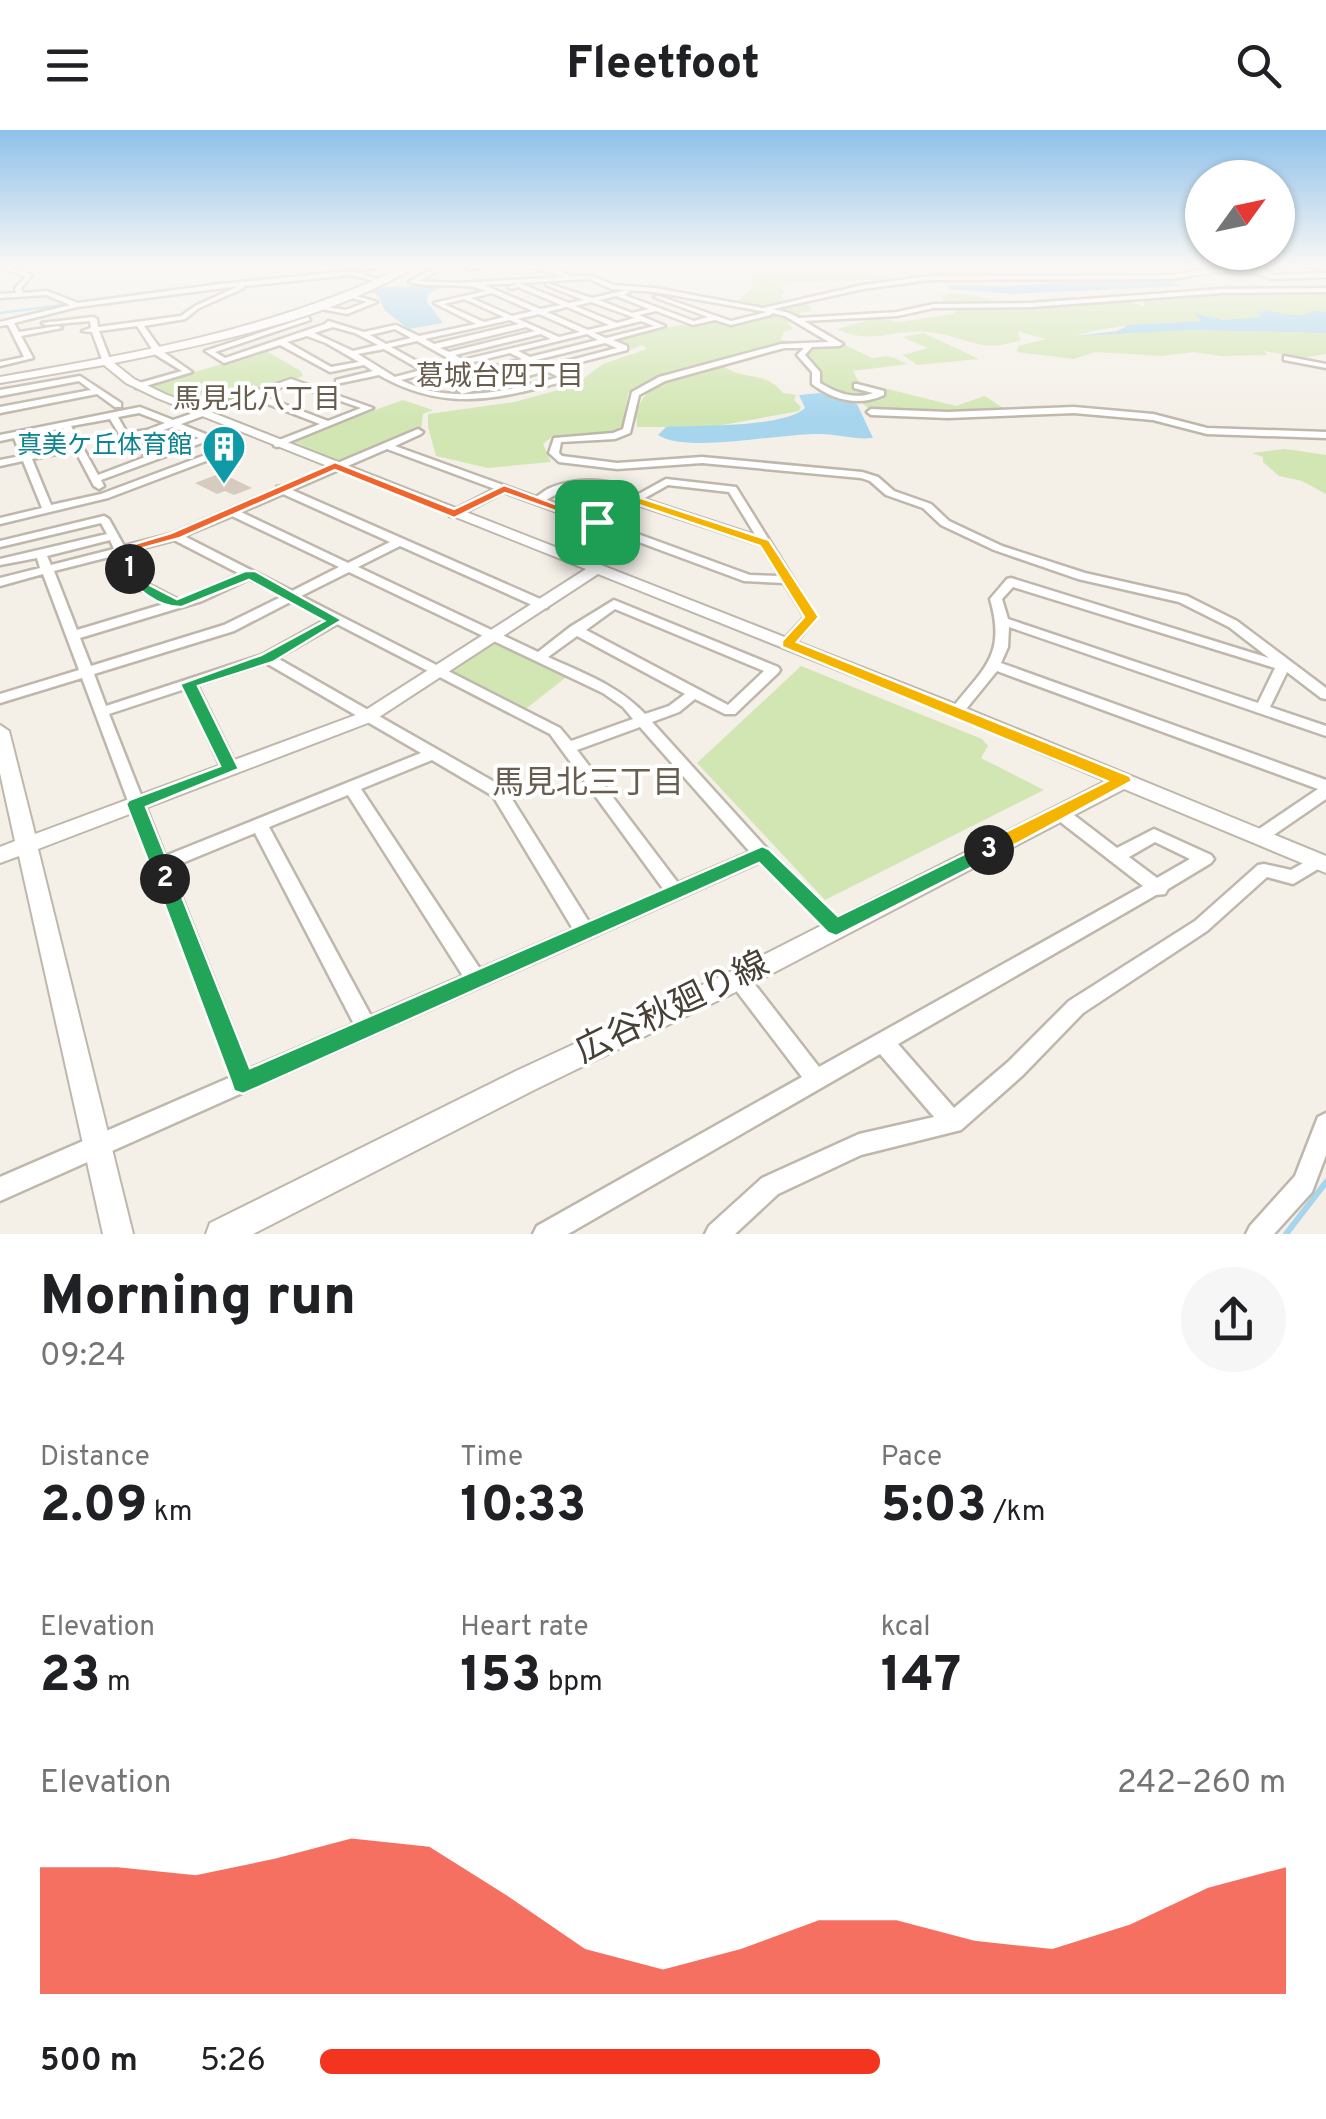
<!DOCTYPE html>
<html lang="en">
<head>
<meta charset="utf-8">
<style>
	:root { --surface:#fff; --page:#f6f6f6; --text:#202124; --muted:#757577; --accent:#f33520 }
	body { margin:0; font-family:Overpass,"Noto Sans JP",sans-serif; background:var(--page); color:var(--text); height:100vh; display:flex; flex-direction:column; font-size:38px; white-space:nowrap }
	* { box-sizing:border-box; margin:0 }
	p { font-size:32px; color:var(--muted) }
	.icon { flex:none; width:55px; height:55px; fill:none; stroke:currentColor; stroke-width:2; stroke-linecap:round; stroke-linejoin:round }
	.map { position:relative; height:1104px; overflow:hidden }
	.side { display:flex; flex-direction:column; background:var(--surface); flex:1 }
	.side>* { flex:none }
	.needle { width:65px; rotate:57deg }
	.controls { position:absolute; left:1185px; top:30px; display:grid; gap:20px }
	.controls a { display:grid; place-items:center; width:110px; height:110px; border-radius:50%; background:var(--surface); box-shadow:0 2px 8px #0004; font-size:50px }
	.pin { position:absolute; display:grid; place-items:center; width:85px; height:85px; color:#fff; margin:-42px; border-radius:20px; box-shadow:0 5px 15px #0006 }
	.km { position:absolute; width:50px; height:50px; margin:-25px; border-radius:50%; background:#222; color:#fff; font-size:28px; line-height:50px; text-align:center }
	.round { display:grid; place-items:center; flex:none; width:105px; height:105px; border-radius:52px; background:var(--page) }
	.overview { display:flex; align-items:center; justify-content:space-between; height:170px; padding:0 40px }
	h1 { font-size:55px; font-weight:800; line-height:75px }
	.figures { display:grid; grid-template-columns:repeat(3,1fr); gap:15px; height:170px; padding:10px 40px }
	.figures div { display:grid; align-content:center }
	.figures b { font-size:50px; font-weight:800 }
	.figures small { font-size:28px; font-weight:400 }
	.figures p { font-size:28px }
	.chart { height:280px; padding:20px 40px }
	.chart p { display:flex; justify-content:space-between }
	.chart svg { width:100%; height:180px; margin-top:10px; fill:var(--accent); opacity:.7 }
	ul { padding:0 40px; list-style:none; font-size:32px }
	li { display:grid; grid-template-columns:160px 120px 1fr; align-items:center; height:75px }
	li i { height:25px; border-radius:12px; background:var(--accent) }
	header { display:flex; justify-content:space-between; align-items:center; height:130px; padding:0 40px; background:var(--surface); font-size:45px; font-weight:800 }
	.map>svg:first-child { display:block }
	.green { fill:#d2e6b3 }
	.water { fill:#a7d5ee }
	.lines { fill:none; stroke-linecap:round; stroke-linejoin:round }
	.stream-far1 { stroke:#a7d5ee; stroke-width:2.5 }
	.stream { stroke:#a7d5ee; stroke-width:6 }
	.river { fill:#a7d5ee; fill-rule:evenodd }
	.building { fill:#d5cbbe }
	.minor-casing { stroke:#bfb7ab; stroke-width:5 }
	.tertiary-casing { stroke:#bfb7ab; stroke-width:4 }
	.minor { fill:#fff; fill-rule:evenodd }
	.tertiary { fill:#fff; fill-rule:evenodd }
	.split-1 { fill:#f0652b; stroke:#fff; stroke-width:2.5 }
	.split-2 { fill:#22a559; stroke:#fff; stroke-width:2.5 }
	.split-3 { fill:#22a559; stroke:#fff; stroke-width:2.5 }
	.split-4 { fill:#f5b400; stroke:#fff; stroke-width:2.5 }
	.labels { text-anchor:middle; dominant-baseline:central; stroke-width:8; stroke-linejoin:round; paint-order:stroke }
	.far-culture-label { font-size:25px; fill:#0d838f; stroke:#fff; text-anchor:end }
	.far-neighbourhood-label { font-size:28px; fill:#695d4f; stroke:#fff }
	.neighbourhood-label { font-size:32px; fill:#695d4f; stroke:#fff }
	.near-street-label { font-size:35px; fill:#474037; stroke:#fff }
</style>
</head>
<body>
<header><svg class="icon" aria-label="menu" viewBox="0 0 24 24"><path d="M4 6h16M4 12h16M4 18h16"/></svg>Fleetfoot<svg class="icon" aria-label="search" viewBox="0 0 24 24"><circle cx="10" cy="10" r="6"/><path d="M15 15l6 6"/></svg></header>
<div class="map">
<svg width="1326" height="1104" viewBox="0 0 1326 1104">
	<rect width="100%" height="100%" fill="#f4f0e8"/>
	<!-- green -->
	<path class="green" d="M 786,134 L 849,134 L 883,149 L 781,153 L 784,163 L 780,166 L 785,168 L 780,171 L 808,175 L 812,181 L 799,183 L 806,188 L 737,171 L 754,156 L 750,151 L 755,143 L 821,142 Z
		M 1310,158 L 1326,158 L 1326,182 L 1314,180 C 1302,190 1281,182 1267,180 L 1261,187 L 1223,190 L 1196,184 L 1202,191 C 1160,193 1117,194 1077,205 L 1189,200 L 1326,203 L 1326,224 L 1302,228 L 1264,221 L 1267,225 L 1221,226 L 1194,222 L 1162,226 L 1095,222 L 1074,229 L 1017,222 L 1018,216 L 1046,209 L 1017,201 L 1021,210 C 981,225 966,206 929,202 C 896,198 870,216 837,199 L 877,188 L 901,192 L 952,184 L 956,181 L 943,172 L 942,165 C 970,158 994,175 1012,172 C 1036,169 1097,163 1121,169 C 1129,171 1135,174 1144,176 L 1144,171 C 1200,164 1255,165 1311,161 Z
		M 779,185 L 796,189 L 787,192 L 793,199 L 784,202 L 781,210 L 803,213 C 760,215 665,242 628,263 L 622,299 L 605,305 L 553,306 L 543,314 L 551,332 L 488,338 L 436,326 L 428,297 L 428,284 L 514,272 L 573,256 L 603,234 L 647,219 L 642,215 L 631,220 L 610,210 L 675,196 L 714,191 L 732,195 Z
		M 924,203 L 979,229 L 917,235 L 903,225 L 928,218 L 902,207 Z
		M 843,214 L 872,228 L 889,226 L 908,234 L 853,241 L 859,252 L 956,276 L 985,266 L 1009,282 L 870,280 L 860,271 L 819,255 L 820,242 L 805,226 L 812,216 Z
		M 266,221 L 301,241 L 303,246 L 205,280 L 147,256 Z
		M 722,235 C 743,252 764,239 783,263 L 796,265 L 794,270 L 801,277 L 799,281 L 712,297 L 637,297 C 631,250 688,244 722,235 Z
		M 403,270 L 433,280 L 423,284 L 421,300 L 343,333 L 290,310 Z
		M 1285,319 L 1326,325 L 1326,364 L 1302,351 L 1279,346 L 1263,332 L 1263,327 L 1252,323 Z
		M 495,511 L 569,545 L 523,581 L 446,542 Z
		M 801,536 L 982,609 L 988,616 L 981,628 L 1044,660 L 825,770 L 697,633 Z"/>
	<!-- water -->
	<path class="water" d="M 1150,147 L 1184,156 L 1011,164 L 949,159 L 948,155 L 1006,156 Z
		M 447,155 L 428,164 L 427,172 L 443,193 L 409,199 L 385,181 L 378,165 L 369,162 L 383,157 Z
		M 1266,180 C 1281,182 1301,190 1314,180 L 1326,182 L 1326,203 L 1189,200 L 1076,206 L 1117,201 L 1129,195 L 1201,191 L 1194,183 L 1223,190 L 1260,187 L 1259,183 Z
		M 820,263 L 857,274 L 873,308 C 854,310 839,304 820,304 C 781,303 687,324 658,305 L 666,297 C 697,295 784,298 805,278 L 799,265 Z"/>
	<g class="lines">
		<!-- stream-far1 -->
		<path class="stream-far1" d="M 0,183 L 70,174"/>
		<!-- stream -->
		<path class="stream" d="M 1286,1104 L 1326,1052"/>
		<!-- river -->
		<path class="river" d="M 385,134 L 405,134 L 329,147 L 324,144 Z"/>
	</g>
	<!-- building -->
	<path class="building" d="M 221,343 L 252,358 L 234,365 L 225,361 L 217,364 L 195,353 Z"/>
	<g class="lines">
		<defs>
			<path id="minor" d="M 0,134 L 32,145 L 21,158 L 23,163 L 47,161 L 78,173 L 220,154 L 351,141 L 385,151 L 382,153 L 351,145 L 244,156 L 244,158 L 199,178 L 185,189 L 144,196 L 162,221 L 192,242 L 139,258 L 136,258 L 136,254 L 182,241 L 156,225 L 137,196 L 99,201 L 111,232 L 107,234 L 103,232 L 92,202 L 82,201 L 91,198 L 90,191 L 46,195 L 42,193 L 93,187 L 97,189 L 98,197 L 181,186 L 195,176 L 239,156 L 77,177 L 14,193 L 19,202 L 58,196 L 62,198 L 21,206 L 33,228 L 0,236 L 0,232 L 24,227 L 8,195 L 0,196 L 0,192 L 70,175 L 46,165 L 0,168 L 0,164 L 16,163 L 15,158 L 26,147 L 0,136 Z
				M 383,134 L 395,134 L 358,141 L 355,139 Z
				M 442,134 L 449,134 L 419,151 L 457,153 L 564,147 C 533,135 501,132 469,140 L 466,138 L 480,134 L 532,134 L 559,141 L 571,146 L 592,146 L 613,155 L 655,158 L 763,178 L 863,155 L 930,146 L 1172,145 L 1215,138 L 1256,139 L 1282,134 L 1292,134 L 1263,141 L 1273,145 L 1326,143 L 1326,147 L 1272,149 L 1256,143 L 1215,142 L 1172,149 L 930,150 L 863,159 L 773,179 L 789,183 L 799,188 L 897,182 L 934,174 L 1031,173 L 1222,159 L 1326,158 L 1326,162 L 1222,163 L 1031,177 L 934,178 L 897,186 L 804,191 L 843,214 L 839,216 L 812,217 L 805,225 L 820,242 L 820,253 C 837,263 854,270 873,263 L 854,258 L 854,254 L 857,254 L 884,261 L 884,265 C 859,277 833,270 812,254 L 812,242 L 797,225 L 804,218 L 784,218 L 665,251 L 639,265 L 630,303 L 615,309 L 561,312 L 559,323 L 562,326 L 617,333 L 702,327 L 862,342 L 878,347 L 894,361 L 931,374 L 949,391 L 1002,416 L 1085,443 L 1187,466 L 1237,491 L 1326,558 L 1326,569 L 1321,568 L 1287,542 L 1270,577 L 1326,596 L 1326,606 L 1009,497 L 1008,517 L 1001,533 L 1326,650 L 1326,669 L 1265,711 L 1259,713 L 1253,711 L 1251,707 L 1253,703 L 1318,659 L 997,541 L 962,584 L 952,584 L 950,581 C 982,539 1007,527 990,469 L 1007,449 L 1011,448 L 1269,528 L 1229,497 L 1179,472 L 1078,449 L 994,420 L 941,395 L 923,378 L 886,365 L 870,351 L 861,348 L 702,333 L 617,339 L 559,332 L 549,323 L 554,308 L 613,303 L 623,299 L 632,262 L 659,247 L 781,214 L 829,212 L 785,186 L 772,183 L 771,185 L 731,195 L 715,190 L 693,195 L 656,181 L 639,185 L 665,196 L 613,210 L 627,216 L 627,220 L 554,239 L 569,246 L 569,250 C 498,269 446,283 379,245 L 336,254 L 336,250 L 373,241 L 364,235 L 330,242 L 280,215 L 224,233 L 205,221 L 308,187 L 310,190 L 215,222 L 225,228 L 325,194 L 328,191 L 364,202 L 396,195 L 419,206 L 476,194 L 434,173 L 486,161 C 463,151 433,159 409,152 ZM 589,149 L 612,159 L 655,162 L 767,182 L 731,191 L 659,166 L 654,167 L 708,187 L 694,191 L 624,165 L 630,162 L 627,160 L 592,168 L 546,153 L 546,155 L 584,170 L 569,173 L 519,153 ZM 519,153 L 508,157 L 511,159 L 518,157 L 561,175 L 540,179 L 484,155 ZM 492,163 L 533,181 L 512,186 L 471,168 ZM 616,166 L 649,179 L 632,183 L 599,170 ZM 464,169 L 504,187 L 484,192 L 444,174 ZM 591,172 L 630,186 L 635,188 L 617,193 L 575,176 ZM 567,177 L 609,195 L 588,200 L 547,182 ZM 539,184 L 580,202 L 559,207 L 518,189 ZM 510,190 L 519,194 L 434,214 L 425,209 ZM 641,191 L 654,196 L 606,208 L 594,203 ZM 333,197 L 355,203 L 378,215 L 353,221 L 314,203 ZM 526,197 L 535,201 L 449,222 L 440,218 ZM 395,199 L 411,208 L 386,214 L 370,205 ZM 541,204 L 551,209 L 463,230 L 455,225 ZM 587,204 L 598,210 L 530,227 L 518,221 ZM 307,206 L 326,213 L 359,232 L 331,237 L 287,212 ZM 417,211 L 455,232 L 429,238 L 391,217 ZM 605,213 L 617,218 L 548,236 L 536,230 ZM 384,219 L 421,240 L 395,247 L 358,224 ZM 510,223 L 522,229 L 441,251 L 445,253 L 528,232 L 540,238 L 458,261 L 462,264 L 546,241 L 559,247 C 508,261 451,276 401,250 ZM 1013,457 L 1275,538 L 1258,573 L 1008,489 L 1002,469 Z
				M 1300,134 L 1326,135 L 1326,139 L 1303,136 Z
				M 346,163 L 377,172 L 347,184 L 311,177 L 314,175 L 346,180 L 367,172 L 344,166 Z
				M 1284,226 L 1326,234 L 1326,238 L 1284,230 Z
				M 80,246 L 121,273 L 121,277 L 115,277 L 97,264 L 0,283 L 0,277 L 91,260 L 79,251 L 0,266 L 0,260 Z
				M 291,249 L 373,278 L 277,317 L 274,316 L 274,312 L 320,294 L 252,268 L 181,294 L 235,316 L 235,320 L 108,368 L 0,394 L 0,388 L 42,378 L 23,331 L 0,336 L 0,330 L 21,326 L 14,308 L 0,311 L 0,305 L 140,277 L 173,290 ZM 291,254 L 361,278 L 328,291 L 260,265 ZM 139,283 L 165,293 L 147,300 L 127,303 L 118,287 ZM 110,289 L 127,317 L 148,326 L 98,345 L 71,296 ZM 172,297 L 199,308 L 157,323 L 134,313 L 130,308 L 152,304 ZM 63,298 L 72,315 L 30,324 L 22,306 ZM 207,311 L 224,318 L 101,364 L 51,375 L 32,329 L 75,320 L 94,356 L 99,359 L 104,356 L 101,350 Z
				M 1074,277 L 1153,284 L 1207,298 L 1326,302 L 1326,308 L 1207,304 L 1153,290 L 1074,283 L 948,288 L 871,285 L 867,282 L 871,279 L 948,282 Z
				M 418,299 L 423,302 L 421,304 L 395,316 L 536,367 C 541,364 545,360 550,358 C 574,348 601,349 626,356 L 626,360 L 596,377 L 557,364 L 546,370 L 595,388 L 666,349 L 736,357 L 817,487 L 792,517 L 787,518 L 780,514 L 805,487 L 784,453 L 744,451 L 504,362 L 458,386 L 450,386 L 450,382 L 495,359 L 387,319 L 292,360 L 547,472 L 549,475 L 547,478 L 539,478 L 400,416 L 358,437 L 538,522 L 570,497 L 614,470 L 778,537 L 780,540 L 778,543 L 735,584 L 725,584 L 695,569 L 679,582 L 652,592 L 768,720 L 842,792 L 845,797 L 842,802 L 836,804 L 830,802 L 760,732 L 0,1071 L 0,1047 L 231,947 L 82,548 L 0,573 L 0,564 L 79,540 L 43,444 L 0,456 L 0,448 L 40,438 L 37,428 L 0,435 L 0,429 L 107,404 L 101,393 L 0,417 L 0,411 L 104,386 L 109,389 L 124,416 L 171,404 L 276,359 L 277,357 L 283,356 ZM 668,355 L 729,362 L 756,406 L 643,369 ZM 589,356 L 614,359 L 595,370 L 566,361 ZM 283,364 L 390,412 L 348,433 L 241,382 ZM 636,374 L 761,415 L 780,446 L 750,445 L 605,392 ZM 232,386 L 339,437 L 292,461 L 184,406 ZM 110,410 L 114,419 L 51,435 L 47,426 ZM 174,410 L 240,444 L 179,470 L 144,452 L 127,422 ZM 117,425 L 135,457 L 167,473 L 77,500 L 54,441 ZM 349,442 L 603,563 L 623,577 L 633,589 L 571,611 L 560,598 L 301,466 ZM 249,449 L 283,466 L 224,495 L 91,536 L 80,508 L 202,471 ZM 292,471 L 327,489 L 262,525 L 106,576 L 94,544 L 234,501 ZM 615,479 L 764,541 L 728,575 L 586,500 ZM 337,494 L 550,604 L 664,760 L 589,792 L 505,658 L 277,528 ZM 577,506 L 685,564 L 669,576 L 645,584 C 619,556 583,543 548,527 ZM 266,533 L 421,623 L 165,726 L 109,584 L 185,559 L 222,639 L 225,643 L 235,643 L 238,639 L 197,555 ZM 640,597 L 750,722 L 678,753 L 577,620 ZM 432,630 L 493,666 L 573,799 L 480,839 L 361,659 ZM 348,665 L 463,846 L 371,886 L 269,697 ZM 255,703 L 354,894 L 249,939 L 170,738 Z
				M 1060,677 L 1066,679 L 1117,718 L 1154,699 L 1211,725 L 1214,729 L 1211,733 L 1168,759 L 1165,764 L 1156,765 L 898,914 L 954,978 L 1008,932 L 1069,871 L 1195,791 L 1258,735 L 1264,734 L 1291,740 L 1317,725 L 1323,726 L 1326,731 L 1323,736 L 1293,754 L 1267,747 L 1207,801 L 1083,883 L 1022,946 L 961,1000 L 861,1025 L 778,1064 L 735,1104 L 705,1104 L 709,1096 L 762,1048 L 859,1004 L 934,987 L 880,924 L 568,1104 L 533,1104 L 537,1096 L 802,947 L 732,855 L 729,849 L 732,843 L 739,841 L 746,843 L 819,937 L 1143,756 L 1054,687 L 1052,683 L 1054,679 ZM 1155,712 L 1190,729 L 1157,748 L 1129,727 Z
				M 1326,983 L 1326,1025 L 1312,1062 L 1274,1104 L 1246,1104 L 1250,1096 L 1295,1046 L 1318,987 Z"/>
			<path id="tertiary" d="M 410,134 L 419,134 C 338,187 209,214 114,233 L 134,249 L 165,264 L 963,577 L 1326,726 L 1326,743 L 1124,659 L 748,856 L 536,959 L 253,1104 L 206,1104 L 210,1093 L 516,941 L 730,842 L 1106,651 L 951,585 L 598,444 L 373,591 L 38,719 L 133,1104 L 103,1104 L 19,726 L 0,733 L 0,717 L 15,711 L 0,643 L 0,595 L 9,601 L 35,704 L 361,583 L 586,439 L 157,268 L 126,253 L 104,235 L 0,253 L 0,247 C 144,222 278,198 410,134 Z"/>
		</defs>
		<!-- minor casing -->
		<use href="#minor" class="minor-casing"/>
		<!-- tertiary casing -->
		<use href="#tertiary" class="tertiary-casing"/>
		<!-- minor -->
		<use href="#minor" class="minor"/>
		<!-- tertiary -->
		<use href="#tertiary" class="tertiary"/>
	</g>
	<!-- sky -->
	<linearGradient id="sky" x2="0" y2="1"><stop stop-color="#8ec1ea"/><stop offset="0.47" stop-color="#faf8f5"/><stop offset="1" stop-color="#faf8f5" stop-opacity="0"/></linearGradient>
	<rect width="1326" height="288" fill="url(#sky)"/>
	<!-- split-1 -->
	<path class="split-1" d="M 335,332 L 454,379 L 504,355 L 603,392 L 592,394 L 505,363 L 454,388 L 335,340 L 180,408 L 128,422 L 135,442 L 126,442 L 114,420 L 171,403 Z"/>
	<!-- split-2 -->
	<path class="split-2" d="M 130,435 L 144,452 L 177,469 L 245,441 L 255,441 L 342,490 L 273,532 L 198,556 L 239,639 L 146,677 L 175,749 L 165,757 L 155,749 L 126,674 L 129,670 L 220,636 L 180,554 L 261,525 L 324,491 L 249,450 L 182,477 C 158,478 134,459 124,439 Z"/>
	<!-- split-3 -->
	<path class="split-3" d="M 989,712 L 996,714 L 996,725 L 836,806 L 828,803 L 759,733 L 243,964 L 234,961 L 231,952 L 155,749 L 165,741 L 175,749 L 250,938 L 762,716 L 769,719 L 838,786 Z"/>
	<!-- split-4 -->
	<path class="split-4" d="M 635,366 L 769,410 L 819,487 L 797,512 L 1130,646 L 1132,651 L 996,725 L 981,725 L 981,714 L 1107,651 L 782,517 L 782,511 L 804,487 L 760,416 L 636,374 L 601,394 L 590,392 Z"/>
	<!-- icons -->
	<defs>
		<symbol id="building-pin" viewBox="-11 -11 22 30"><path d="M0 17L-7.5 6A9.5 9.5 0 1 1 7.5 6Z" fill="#0f9aa8" stroke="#fff"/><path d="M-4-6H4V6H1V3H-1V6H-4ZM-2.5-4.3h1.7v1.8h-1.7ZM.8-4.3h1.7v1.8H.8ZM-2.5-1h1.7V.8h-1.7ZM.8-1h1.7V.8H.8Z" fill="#fff"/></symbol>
	</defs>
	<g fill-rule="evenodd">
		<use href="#building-pin" x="199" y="292" width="50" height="68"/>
	</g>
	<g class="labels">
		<!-- far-culture labels -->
		<g class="far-culture-label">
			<text x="192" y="317">真美ケ丘体育館</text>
		</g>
		<!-- far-neighbourhood labels -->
		<g class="far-neighbourhood-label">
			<text x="500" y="248">葛城台四丁目</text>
			<text x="257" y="271">馬見北八丁目</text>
		</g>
		<!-- neighbourhood labels -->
		<g class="neighbourhood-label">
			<text x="588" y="655">馬見北三丁目</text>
		</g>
		<!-- near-street labels -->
		<g class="near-street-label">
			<text transform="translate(673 879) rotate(-26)">広谷秋廻り線</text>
		</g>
	</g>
</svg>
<div class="controls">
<a><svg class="needle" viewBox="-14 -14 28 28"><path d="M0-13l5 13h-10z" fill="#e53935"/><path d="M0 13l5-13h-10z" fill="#757577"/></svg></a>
</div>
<div class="pin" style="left:597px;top:392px;background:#1e9e55"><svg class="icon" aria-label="arrive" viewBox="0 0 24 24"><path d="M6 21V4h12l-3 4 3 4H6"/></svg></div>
<b class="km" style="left:130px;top:439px">1</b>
<b class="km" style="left:165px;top:749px">2</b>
<b class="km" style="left:989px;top:720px">3</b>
</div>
<section class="side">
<div class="overview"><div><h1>Morning run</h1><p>09:24</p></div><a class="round"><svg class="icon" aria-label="share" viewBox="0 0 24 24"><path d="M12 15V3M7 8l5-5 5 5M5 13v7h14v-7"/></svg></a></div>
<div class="figures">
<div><p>Distance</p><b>2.09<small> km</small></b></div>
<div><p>Time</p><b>10:33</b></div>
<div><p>Pace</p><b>5:03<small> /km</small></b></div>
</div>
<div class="figures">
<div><p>Elevation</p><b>23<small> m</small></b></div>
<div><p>Heart rate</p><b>153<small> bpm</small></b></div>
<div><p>kcal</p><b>147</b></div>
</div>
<div class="chart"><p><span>Elevation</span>242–260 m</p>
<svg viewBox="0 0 160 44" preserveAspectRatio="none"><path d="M0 44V13L10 13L20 15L30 11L40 6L50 8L60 20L70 33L80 38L90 33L100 26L110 26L120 31L130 33L140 27L150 18L160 13V44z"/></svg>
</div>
<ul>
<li><b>500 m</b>5:26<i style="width:58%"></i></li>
</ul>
</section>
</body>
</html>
